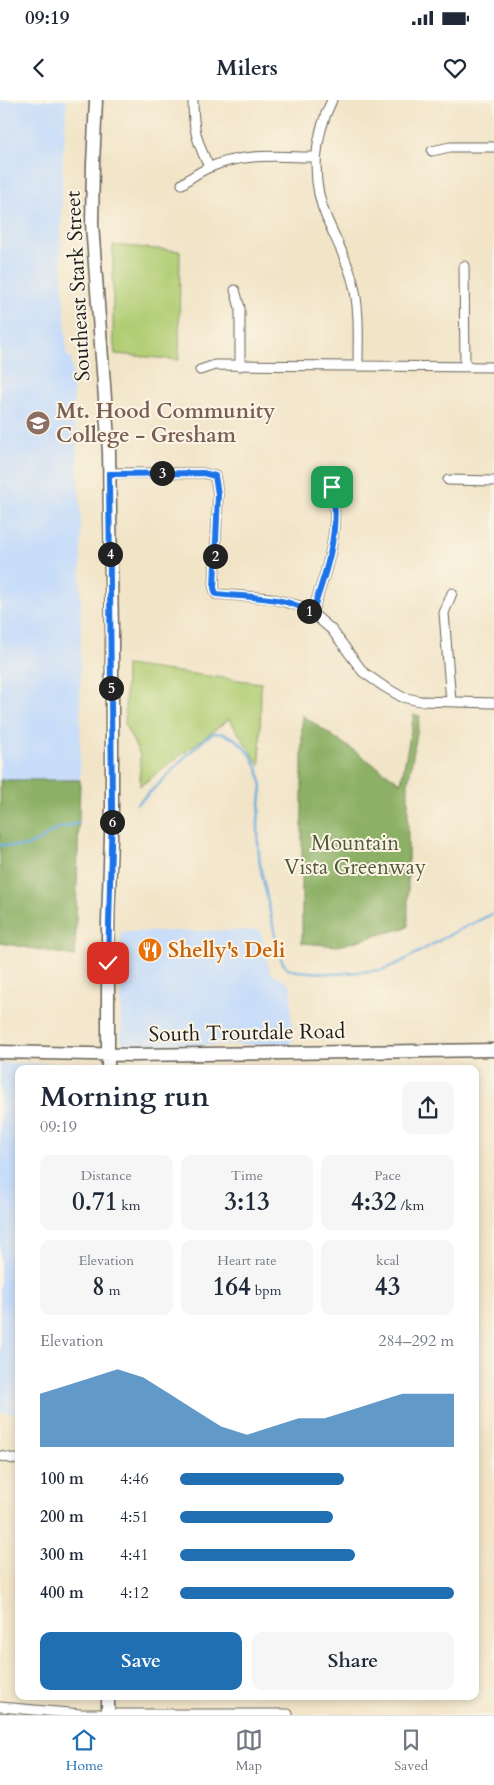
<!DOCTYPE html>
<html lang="en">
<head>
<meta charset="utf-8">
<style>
	:root { --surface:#fff; --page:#f6f6f7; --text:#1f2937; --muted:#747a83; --line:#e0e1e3; --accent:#1f6fb2 }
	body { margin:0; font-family:Cardo,serif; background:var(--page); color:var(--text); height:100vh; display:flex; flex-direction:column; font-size:19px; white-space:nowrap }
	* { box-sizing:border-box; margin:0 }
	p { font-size:16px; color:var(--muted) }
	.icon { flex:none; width:28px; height:28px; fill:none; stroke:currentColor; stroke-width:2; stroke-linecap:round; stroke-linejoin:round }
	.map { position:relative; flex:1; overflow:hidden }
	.side { position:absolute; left:15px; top:965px; width:464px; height:635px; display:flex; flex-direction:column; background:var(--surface); border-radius:10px; box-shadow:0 2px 8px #0003 }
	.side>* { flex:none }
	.pin { position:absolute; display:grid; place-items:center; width:42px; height:42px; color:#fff; margin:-21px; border-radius:10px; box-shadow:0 2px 8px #0006 }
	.km { position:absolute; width:25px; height:25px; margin:-12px; border-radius:50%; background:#222; color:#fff; font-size:14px; line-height:25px; text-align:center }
	.round { display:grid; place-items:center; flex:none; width:52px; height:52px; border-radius:10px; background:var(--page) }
	.summary { display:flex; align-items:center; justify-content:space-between; height:85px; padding:0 25px }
	h1 { font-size:28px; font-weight:600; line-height:38px }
	.figures { display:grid; grid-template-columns:repeat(3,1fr); gap:8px; height:85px; padding:5px 25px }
	.figures div { display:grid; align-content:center; border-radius:10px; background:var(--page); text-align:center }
	.figures b { font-size:25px; font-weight:600 }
	.figures small { font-size:14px; font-weight:400 }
	.figures p { font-size:14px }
	.chart { height:140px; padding:10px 25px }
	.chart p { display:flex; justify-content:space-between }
	.chart svg { width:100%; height:90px; margin-top:5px; fill:var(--accent); opacity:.7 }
	.cta { display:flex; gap:10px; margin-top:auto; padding:10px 25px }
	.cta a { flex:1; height:58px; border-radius:10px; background:var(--accent); color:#fff; font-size:20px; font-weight:600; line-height:58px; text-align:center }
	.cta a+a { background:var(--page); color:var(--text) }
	ul { padding:0 25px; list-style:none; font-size:16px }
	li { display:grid; grid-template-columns:80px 60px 1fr; align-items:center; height:38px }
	li i { height:12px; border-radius:6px; background:var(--accent) }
	.status { display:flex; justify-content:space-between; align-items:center; height:35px; padding:0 25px; background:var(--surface); direction:ltr }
	.status svg { height:14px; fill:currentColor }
	header { display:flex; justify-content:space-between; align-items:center; height:65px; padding:0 25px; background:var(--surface); font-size:22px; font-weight:600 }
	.dock { display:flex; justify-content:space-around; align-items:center; height:70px; border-top:1px solid var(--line); background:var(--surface); font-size:14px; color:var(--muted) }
	.dock a { display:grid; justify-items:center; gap:2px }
	.dock .on { color:var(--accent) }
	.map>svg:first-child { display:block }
	.built { fill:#c7ddf9 }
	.green { fill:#b0cd73; stroke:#667448 }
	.forest { fill:#8cb065; stroke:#546640 }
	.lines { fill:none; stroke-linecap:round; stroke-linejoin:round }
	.stream { stroke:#6bacdf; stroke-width:2.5 }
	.minor-casing { stroke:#676258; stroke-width:11 }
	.secondary-casing { stroke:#676258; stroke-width:15 }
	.minor { stroke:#fff; stroke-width:9 }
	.secondary { stroke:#fff; stroke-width:12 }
	.route-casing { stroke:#fff; stroke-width:10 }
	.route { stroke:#1a73e8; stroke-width:6 }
	.labels { text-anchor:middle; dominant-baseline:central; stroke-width:4; stroke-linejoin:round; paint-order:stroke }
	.street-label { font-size:21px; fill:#1c1c1c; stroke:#fcf5e5 }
	.education-label { font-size:21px; font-weight:bold; fill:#785e54; stroke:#fcf5e5; text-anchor:start }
	.park-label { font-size:21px; fill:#505a3a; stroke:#fcf5e5 }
	.food-label { font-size:21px; font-weight:bold; fill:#c56008; stroke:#fcf5e5; text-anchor:start }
</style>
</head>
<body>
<div class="status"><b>09:19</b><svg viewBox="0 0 49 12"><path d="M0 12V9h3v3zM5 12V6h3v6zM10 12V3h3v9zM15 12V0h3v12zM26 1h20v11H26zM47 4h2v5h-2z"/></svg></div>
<header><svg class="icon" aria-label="back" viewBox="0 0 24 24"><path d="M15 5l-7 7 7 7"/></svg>Milers<svg class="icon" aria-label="heart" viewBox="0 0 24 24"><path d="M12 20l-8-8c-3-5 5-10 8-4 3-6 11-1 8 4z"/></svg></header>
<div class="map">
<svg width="494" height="1615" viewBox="0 0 494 1615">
	<rect width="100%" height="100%" fill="#fcf5e5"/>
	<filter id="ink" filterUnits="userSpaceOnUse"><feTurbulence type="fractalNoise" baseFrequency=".02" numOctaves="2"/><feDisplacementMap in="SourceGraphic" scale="10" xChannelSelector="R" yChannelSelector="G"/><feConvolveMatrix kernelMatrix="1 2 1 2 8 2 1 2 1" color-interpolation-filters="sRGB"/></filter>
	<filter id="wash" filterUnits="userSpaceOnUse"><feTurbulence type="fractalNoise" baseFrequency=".0096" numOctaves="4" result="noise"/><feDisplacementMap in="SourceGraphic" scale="20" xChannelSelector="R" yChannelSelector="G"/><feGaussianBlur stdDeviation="1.12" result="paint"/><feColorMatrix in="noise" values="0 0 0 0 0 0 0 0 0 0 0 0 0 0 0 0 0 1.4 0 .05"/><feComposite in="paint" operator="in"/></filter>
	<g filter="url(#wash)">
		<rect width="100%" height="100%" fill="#f1e4c7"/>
		<!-- built -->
		<path class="built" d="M 0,0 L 67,0 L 63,54 L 61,144 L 67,257 L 71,257 L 81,418 L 80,680 L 0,680 Z
			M 260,830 L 270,872 L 291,885 L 292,944 L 129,946 L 121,940 L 121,832 Z
			M 0,963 L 85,964 L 93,969 L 19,969 L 19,1314 L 0,1312 Z"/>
		<!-- green -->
		<path class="green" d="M 113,145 L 180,151 L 179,260 L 115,254 L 113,235 Z
			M 126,565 L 261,583 L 260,666 L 229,619 L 140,686 L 140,655 L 125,625 Z"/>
		<!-- forest -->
		<path class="forest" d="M 302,615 L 401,683 L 414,615 L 420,616 L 408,684 L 408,827 L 338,846 L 302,843 Z
			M 0,680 L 80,680 L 75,856 L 0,843 Z"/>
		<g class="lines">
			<!-- stream -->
			<path class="stream" d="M 137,704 L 160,683 L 186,656 L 206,638 L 214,633 L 224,634 L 235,639 L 243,646 L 252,657 L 258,670 L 262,686 L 258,721 L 258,744 L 260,765 L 279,853 L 283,863 L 288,869 L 297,871 L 335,874 L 382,870 L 399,863 L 453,833 L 494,813
				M 0,745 L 25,747 L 40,740 L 56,729 L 79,723"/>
		</g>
	</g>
	<g filter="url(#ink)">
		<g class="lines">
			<defs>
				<path id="minor" d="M 193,0 C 193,29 197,42 209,67
					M 332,0 C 314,37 310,80 327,119 C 336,140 347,160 353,182 C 360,210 358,238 358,266
					M 432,51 L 450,47 L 494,47
					M 182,84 C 190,78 199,72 208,68 C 242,52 280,57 316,57
					M 464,166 L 465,266
					M 235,190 L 240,208 L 240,266
					M 200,270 L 215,265 L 494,267
					M 109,373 L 203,373 L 215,376 L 218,394 L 214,488 L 216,494 L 270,498 L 300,506 L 312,513 L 332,530 L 363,572 L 383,586 L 402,597 L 420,601 L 494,603
					M 448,380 L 494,381
					M 312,513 C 326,473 341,430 332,387
					M 451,602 L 444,513 L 452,493
					M 0,1356 L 19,1360
					M 0,1607 L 81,1614 L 288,1614 L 288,1615"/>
				<path id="secondary" d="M 96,0 L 93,64 L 92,124 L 109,352 L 112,530 L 112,708 L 108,821 L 108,969
					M 0,952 L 133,955 L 494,950
					M 108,1615 L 108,1596"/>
			</defs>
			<!-- minor casing -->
			<use href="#minor" class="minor-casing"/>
			<!-- secondary casing -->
			<use href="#secondary" class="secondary-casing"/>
			<!-- minor -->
			<use href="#minor" class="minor"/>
			<!-- secondary -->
			<use href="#secondary" class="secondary"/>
		</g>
	</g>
	<g class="lines" filter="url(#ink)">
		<defs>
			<path id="route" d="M 108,863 L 112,708 L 109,374 L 203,373 L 215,376 L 218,394 L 214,488 L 216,494 C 249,498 283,495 312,513 C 326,473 341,430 332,387"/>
		</defs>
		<!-- route casing -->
		<use href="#route" class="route-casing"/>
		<!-- route -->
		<use href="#route" class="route"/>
	</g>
	<!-- icons -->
	<defs>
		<symbol id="university-disc" viewBox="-11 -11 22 22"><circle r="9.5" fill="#8d6e63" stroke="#fcf5e5"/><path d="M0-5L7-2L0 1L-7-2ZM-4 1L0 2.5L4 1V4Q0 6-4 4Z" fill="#fff"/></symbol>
		<symbol id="restaurant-disc" viewBox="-11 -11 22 22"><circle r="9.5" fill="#e8710a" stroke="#fcf5e5"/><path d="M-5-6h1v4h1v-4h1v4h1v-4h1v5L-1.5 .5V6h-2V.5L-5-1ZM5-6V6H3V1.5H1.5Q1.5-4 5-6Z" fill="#fff"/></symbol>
	</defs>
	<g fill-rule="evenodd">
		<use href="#university-disc" x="24" y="309" width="28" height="28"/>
		<use href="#restaurant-disc" x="136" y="836" width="28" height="28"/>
	</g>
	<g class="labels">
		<!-- street labels -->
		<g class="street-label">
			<text transform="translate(78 186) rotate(-93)">Southeast Stark Street</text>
			<text transform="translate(247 933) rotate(-1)">South Troutdale Road</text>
		</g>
		<!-- education labels -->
		<g class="education-label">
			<text x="56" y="311">Mt. Hood Community<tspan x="56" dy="24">College - Gresham</tspan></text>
		</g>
		<!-- park labels -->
		<g class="park-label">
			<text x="355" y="743">Mountain<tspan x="355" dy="24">Vista Greenway</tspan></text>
		</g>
		<!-- food labels -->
		<g class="food-label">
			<text x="168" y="850">Shelly's Deli</text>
		</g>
	</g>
</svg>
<div class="pin" style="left:332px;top:387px;background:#1e9e55"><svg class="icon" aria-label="arrive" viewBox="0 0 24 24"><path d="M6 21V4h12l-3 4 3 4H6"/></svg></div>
<div class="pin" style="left:108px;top:863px;background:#d93025"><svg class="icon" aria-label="check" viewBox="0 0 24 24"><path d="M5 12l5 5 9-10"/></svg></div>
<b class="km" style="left:309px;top:511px">1</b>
<b class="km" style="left:215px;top:456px">2</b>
<b class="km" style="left:162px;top:373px">3</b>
<b class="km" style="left:110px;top:454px">4</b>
<b class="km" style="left:111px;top:588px">5</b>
<b class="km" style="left:112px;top:722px">6</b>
<section class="side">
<div class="summary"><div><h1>Morning run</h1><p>09:19</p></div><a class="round"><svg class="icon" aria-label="share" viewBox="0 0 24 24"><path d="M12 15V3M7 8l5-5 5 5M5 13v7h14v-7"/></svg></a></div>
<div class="figures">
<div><p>Distance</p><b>0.71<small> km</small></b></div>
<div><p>Time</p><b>3:13</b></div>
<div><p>Pace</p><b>4:32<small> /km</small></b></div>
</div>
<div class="figures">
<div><p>Elevation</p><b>8<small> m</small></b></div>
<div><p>Heart rate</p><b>164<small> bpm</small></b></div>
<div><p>kcal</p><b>43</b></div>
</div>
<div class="chart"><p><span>Elevation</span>284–292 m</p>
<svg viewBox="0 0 160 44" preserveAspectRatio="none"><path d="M0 44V18L10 14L20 10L30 6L40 10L50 18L60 26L70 34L80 38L90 34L100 30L110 30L120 26L130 22L140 18L150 18L160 18V44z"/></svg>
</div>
<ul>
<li><b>100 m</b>4:46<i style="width:60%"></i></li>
<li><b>200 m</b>4:51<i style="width:56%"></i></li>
<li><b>300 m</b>4:41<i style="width:64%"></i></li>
<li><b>400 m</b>4:12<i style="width:100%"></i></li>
</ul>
<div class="cta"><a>Save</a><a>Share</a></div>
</section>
</div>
<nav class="dock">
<a class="on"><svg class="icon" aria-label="home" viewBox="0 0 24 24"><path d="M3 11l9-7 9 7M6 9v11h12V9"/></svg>Home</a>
<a><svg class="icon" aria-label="map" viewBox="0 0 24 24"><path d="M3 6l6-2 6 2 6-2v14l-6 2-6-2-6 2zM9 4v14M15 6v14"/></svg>Map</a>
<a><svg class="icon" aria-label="saved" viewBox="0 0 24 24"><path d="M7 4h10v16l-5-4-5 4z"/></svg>Saved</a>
</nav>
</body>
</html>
